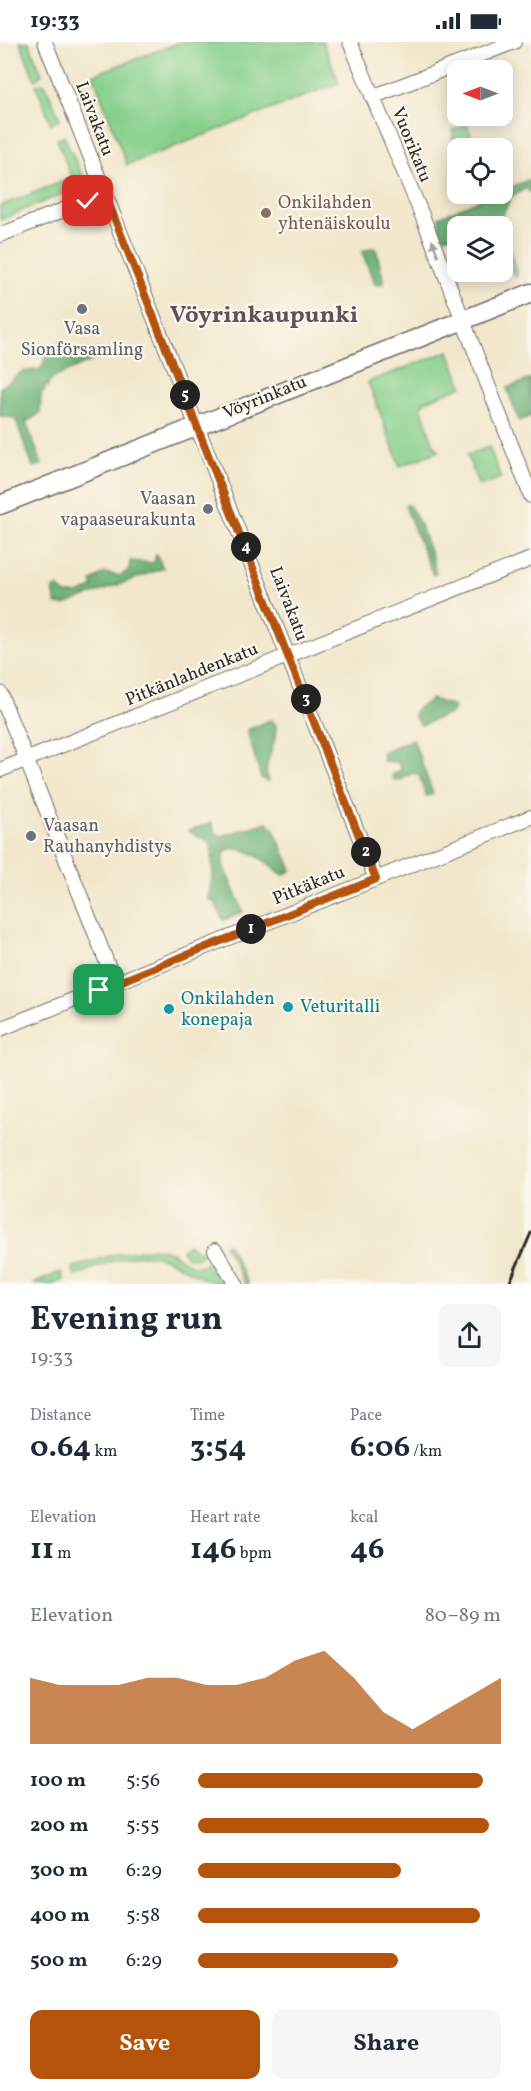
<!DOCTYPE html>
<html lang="en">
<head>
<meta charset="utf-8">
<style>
	:root { --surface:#fff; --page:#f6f6f7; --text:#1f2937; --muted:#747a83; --accent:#b45309 }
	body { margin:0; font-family:Vollkorn,serif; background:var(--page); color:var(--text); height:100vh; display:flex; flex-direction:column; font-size:22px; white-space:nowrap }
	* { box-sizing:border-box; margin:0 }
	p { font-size:20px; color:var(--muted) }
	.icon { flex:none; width:33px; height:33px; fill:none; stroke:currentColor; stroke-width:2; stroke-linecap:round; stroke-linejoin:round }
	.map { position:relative; height:1242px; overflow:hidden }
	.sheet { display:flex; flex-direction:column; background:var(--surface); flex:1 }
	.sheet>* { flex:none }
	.needle { width:39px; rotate:270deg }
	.tools { position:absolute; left:447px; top:18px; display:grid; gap:12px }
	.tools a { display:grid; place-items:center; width:66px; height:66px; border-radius:12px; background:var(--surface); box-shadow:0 3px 15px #0003; font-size:30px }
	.pin { position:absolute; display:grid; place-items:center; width:51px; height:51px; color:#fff; margin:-26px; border-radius:12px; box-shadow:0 3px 9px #0006 }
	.km { position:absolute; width:30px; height:30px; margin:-15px; border-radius:50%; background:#222; color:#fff; font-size:16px; line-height:30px; text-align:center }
	.round { display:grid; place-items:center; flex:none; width:63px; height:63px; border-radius:12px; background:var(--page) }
	.headline { display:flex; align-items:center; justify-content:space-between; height:102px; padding:0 30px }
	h1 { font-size:33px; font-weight:700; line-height:45px }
	.stats { display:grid; grid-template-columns:repeat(3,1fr); gap:9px; height:102px; padding:6px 30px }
	.stats div { display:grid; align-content:center }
	.stats b { font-size:30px; font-weight:700 }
	.stats small { font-size:16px; font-weight:400 }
	.stats p { font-size:16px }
	.chart { height:168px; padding:12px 30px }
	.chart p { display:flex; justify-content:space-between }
	.chart svg { width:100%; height:108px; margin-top:6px; fill:var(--accent); opacity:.7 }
	.cta { display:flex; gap:12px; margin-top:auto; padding:12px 30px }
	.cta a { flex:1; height:69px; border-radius:12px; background:var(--accent); color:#fff; font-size:24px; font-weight:700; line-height:69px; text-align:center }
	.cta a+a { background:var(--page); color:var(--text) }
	ul { padding:0 30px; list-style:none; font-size:20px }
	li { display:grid; grid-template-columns:96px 72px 1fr; align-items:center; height:45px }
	li i { height:15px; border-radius:8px; background:var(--accent) }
	.status { display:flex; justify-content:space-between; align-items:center; height:42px; padding:0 30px; background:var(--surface); direction:ltr }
	.status svg { height:16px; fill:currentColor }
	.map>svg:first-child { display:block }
	.green { fill:#87d08c; stroke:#597e5c; stroke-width:1.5 }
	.forest { fill:#6db278; stroke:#4c6e52; stroke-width:1.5 }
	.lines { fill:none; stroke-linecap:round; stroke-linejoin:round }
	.minor-casing { stroke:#716d63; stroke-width:16 }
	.secondary-casing { stroke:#716d63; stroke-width:21 }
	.minor { stroke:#fff; stroke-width:14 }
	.secondary { stroke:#fff; stroke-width:18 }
	.rail { stroke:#2b2b2b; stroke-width:3 }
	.oneway { fill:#a0a0a0 }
	.route-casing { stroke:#fff; stroke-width:12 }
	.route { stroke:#b45309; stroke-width:8 }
	.education-dot { fill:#8d6e63; stroke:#fbf7ec; stroke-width:2 }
	.worship-dot { fill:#6b7280; stroke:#fbf7ec; stroke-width:2 }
	.culture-dot { fill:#0f9aa8; stroke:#fbf7ec; stroke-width:2 }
	.labels { text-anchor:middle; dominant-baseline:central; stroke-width:4.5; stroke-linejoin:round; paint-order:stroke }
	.street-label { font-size:18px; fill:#2b2b2b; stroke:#fbf7ec }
	.education-label { font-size:18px; fill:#785e54; stroke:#fbf7ec; text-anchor:start }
	.worship-label { font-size:18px; fill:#5b616d; stroke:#fbf7ec }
	.culture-label { font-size:18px; fill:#0d838f; stroke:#fbf7ec; text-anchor:start }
	.district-label { font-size:24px; font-weight:bold; fill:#654f59; stroke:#fbf7ec }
</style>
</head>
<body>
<div class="status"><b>19:33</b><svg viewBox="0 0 49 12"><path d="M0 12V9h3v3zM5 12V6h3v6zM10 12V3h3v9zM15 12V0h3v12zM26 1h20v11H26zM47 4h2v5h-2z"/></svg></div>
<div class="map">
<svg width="531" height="1242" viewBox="0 0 531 1242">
	<rect width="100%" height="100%" fill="#fbf7ec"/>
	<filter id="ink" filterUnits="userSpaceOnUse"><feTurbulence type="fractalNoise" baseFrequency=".0167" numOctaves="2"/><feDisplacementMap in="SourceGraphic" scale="12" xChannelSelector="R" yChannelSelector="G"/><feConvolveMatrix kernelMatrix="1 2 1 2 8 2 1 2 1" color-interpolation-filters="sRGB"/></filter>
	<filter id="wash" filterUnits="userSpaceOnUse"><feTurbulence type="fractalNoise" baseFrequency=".008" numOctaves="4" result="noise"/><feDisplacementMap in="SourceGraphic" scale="24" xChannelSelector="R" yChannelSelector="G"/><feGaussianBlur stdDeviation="1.35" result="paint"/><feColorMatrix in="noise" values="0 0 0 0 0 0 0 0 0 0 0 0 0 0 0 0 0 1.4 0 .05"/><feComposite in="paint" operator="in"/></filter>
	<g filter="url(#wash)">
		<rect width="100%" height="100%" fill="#f2e7cc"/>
		<!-- green -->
		<path class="green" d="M 20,0 L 29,0 L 42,33 L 35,38 Z
			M 181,0 L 323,0 L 339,41 L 127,123 L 93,33 Z
			M 42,41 L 45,42 L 60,77 L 51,82 L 36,43 Z
			M 467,83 L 476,106 L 458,106 L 457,121 L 453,110 L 453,88 Z
			M 64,94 L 84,137 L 82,144 L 0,178 L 0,164 L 72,136 L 57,97 Z
			M 449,309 L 462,344 L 425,359 L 421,365 L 433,401 L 439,409 L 400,424 L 368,340 Z
			M 489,405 L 501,436 L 479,444 L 467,413 Z
			M 188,1202 L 203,1212 L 198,1216 L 188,1215 L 182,1208 Z
			M 224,1202 L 228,1202 L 248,1242 L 245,1242 Z
			M 154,1206 C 160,1207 167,1208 173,1211 C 186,1220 195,1231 211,1218 L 227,1242 C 205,1242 188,1227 168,1218 C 139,1204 102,1223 75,1234 L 72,1226 L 116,1212 Z
			M 61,1230 L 64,1238 L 53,1242 L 32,1242 Z"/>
		<!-- forest -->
		<path class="forest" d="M 531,137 L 531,152 L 527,146 L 512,154 L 500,178 L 502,184 L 480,182 L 458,184 L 457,190 L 445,195 L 440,188 L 439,175 L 493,152 L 502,152 L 503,148 Z
			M 503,188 L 517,231 L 516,235 L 503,218 Z
			M 371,206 L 376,207 L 384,240 L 380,243 L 375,242 L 362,210 Z
			M 57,303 L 68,306 L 75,313 L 99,308 L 96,317 L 53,336 L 41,352 L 40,371 L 26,380 L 42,423 L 33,425 L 15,376 L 0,374 L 0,346 L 22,330 L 41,327 L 49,307 Z
			M 531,337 L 531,374 L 519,379 L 507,346 Z
			M 408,463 C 417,470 434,518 436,531 L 433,533 L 405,464 Z
			M 156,512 L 163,526 L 64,563 L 56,562 L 53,547 L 58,545 L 66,552 L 77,552 L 93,546 L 92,539 L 105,531 L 120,534 L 129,528 L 130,519 L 154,521 Z
			M 432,657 L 454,665 L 452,671 L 421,683 L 414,674 L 415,668 Z
			M 271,678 L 276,683 C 277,709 262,715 268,740 L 261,736 L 247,688 Z
			M 413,697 L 433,752 L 426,754 L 419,733 L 413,731 L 400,738 L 394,738 L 392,734 L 401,727 L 398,720 L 383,719 L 382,710 Z
			M 267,780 L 273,786 L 292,828 L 283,833 C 268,821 242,798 224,810 L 223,823 L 243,870 L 223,878 L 215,860 L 208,857 L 213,830 L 211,801 L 188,789 L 212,781 L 215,791 L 222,794 Z"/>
	</g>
	<g filter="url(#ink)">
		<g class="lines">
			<defs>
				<path id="minor" d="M 45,0 L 376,837
					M 350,0 L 426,183 L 531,454
					M 372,55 L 514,0
					M 0,193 L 104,152
					M 0,651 L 115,941
					M 0,728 L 531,517
					M 0,987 L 531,775
					M 215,1208 L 236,1242"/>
				<path id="secondary" d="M 0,463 L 531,251"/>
			</defs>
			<!-- minor casing -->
			<use href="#minor" class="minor-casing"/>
			<!-- secondary casing -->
			<use href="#secondary" class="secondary-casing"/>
			<!-- minor -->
			<use href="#minor" class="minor"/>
			<!-- secondary -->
			<use href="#secondary" class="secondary"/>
			<!-- rail -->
			<path class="rail" d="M 509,1242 L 531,1191"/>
		</g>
		<!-- one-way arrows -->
		<defs><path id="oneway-solid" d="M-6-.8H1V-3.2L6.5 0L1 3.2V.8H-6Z" transform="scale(1.5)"/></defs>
		<use class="oneway" href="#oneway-solid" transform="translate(435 206) rotate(-111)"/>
	</g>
	<g class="lines" filter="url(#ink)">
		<defs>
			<path id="route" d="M 88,159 L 105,152 L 376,837 L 99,948"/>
		</defs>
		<!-- route casing -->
		<use href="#route" class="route-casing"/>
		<!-- route -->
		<use href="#route" class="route"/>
	</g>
	<!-- markers -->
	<circle class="education-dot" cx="266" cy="171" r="6"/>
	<g class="worship-dot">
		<circle cx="82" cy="267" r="6"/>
		<circle cx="208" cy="467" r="6"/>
		<circle cx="31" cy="794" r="6"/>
	</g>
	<g class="culture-dot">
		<circle cx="288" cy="965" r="6"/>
		<circle cx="169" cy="967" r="6"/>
	</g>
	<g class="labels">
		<!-- street labels -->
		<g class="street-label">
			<text transform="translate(94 77) rotate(69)">Laivakatu</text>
			<text transform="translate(411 103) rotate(68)">Vuorikatu</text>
			<text transform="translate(265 356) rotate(-22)">Vöyrinkatu</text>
			<text transform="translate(288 562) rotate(69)">Laivakatu</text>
			<text transform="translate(192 633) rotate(-22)">Pitkänlahdenkatu</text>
			<text transform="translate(309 844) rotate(-22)">Pitkäkatu</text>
		</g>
		<!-- education labels -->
		<g class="education-label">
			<text x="278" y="161">Onkilahden<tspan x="278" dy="21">yhtenäiskoulu</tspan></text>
		</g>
		<!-- worship labels -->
		<g class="worship-label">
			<text x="82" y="287">Vasa<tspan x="82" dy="21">Sionförsamling</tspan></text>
			<text x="196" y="457" text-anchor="end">Vaasan<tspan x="196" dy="21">vapaaseurakunta</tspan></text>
			<text x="43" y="784" text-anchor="start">Vaasan<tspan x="43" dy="21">Rauhanyhdistys</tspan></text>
		</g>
		<!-- culture labels -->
		<g class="culture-label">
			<text x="181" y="957">Onkilahden<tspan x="181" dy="21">konepaja</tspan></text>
			<text x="300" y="965">Veturitalli</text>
		</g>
		<!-- district labels -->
		<g class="district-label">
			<text x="264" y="274">Vöyrinkaupunki</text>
		</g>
	</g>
</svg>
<div class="tools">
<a><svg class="needle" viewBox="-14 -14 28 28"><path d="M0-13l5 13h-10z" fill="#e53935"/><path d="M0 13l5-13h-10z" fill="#747a83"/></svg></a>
<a><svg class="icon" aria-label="locate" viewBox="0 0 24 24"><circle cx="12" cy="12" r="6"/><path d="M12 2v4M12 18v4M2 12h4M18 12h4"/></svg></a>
<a><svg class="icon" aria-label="layers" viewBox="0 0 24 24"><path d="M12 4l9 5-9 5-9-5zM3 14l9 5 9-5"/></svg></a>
</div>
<div class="pin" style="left:99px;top:948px;background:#1e9e55"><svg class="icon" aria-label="arrive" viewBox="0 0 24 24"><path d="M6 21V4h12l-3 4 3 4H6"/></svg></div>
<div class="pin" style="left:88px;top:159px;background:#d93025"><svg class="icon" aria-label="check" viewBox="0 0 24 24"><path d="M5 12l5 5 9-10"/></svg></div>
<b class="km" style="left:251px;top:887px">1</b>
<b class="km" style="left:366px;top:810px">2</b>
<b class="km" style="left:306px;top:657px">3</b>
<b class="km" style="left:246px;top:505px">4</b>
<b class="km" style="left:185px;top:353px">5</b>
</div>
<section class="sheet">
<div class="headline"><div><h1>Evening run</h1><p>19:33</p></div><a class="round"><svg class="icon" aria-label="share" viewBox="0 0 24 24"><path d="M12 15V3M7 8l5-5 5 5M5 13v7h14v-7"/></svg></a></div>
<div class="stats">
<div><p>Distance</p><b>0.64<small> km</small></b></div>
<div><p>Time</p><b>3:54</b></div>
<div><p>Pace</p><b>6:06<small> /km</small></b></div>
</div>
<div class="stats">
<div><p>Elevation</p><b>11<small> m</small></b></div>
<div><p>Heart rate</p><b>146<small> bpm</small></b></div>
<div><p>kcal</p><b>46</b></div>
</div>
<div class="chart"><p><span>Elevation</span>80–89 m</p>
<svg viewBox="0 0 160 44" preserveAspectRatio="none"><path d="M0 44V17L10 20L20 20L30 20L40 17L50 17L60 20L70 20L80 17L90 10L100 6L110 17L120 31L130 38L140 31L150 24L160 17V44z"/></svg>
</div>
<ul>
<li><b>100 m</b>5:56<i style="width:94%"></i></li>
<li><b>200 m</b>5:55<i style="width:96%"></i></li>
<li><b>300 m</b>6:29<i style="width:67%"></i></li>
<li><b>400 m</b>5:58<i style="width:93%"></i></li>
<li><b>500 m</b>6:29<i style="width:66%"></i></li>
</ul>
<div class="cta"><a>Save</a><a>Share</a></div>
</section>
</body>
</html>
